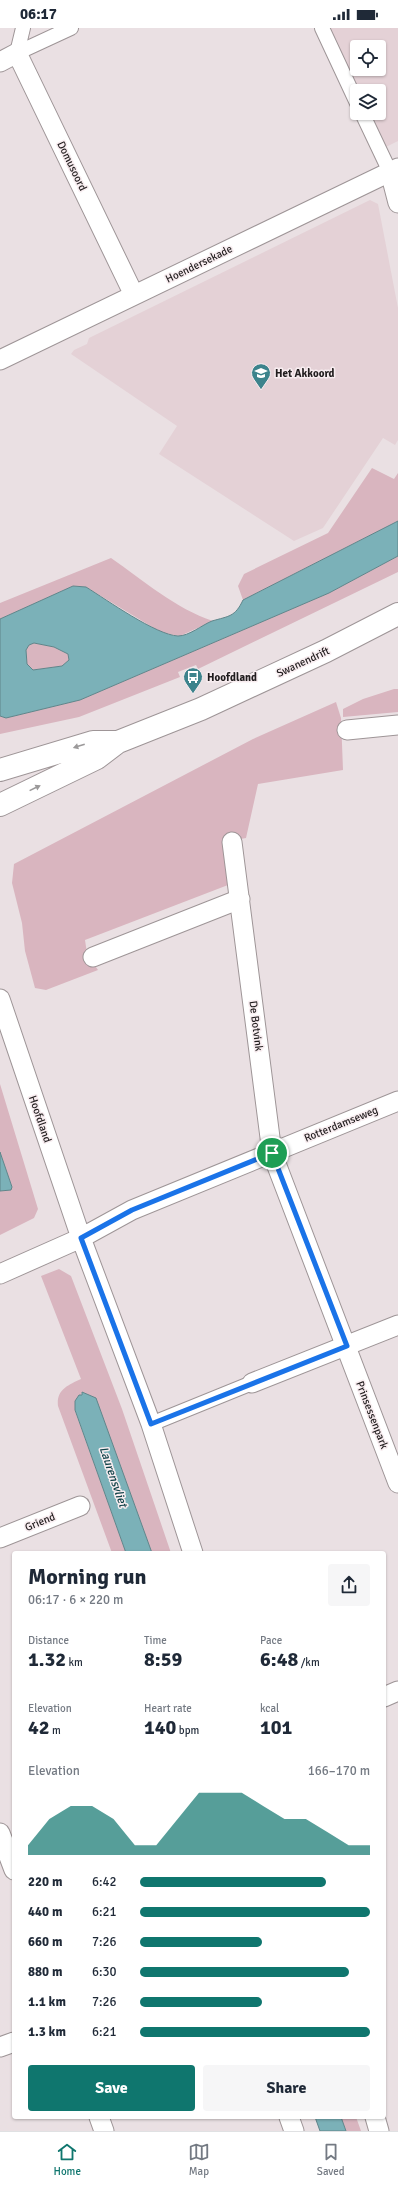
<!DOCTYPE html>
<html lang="en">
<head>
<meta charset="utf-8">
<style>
	:root { --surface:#fff; --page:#f6f6f7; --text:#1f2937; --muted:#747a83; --line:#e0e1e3; --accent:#0f766e }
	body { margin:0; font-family:Signika,sans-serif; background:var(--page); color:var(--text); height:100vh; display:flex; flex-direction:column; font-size:15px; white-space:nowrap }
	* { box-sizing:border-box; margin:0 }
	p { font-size:13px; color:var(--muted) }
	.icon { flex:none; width:22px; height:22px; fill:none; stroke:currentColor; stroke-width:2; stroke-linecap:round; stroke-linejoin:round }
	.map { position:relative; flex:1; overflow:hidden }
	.panel { position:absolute; left:12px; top:1523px; width:374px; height:568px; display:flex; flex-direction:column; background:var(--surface); border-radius:4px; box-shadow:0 1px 3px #0004 }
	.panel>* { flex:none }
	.buttons { position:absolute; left:350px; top:12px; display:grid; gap:8px }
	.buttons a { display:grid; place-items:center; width:36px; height:36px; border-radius:4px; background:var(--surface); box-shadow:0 1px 3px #0004; font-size:20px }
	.pin { position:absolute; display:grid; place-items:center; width:34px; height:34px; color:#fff; margin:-17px; border:2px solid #fff; border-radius:50%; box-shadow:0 1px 4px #0007 }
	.round { display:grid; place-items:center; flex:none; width:42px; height:42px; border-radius:4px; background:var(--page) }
	.overview { display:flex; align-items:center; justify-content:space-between; height:68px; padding:0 16px }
	h1 { font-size:22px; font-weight:700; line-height:30px }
	.figures { display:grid; grid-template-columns:repeat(3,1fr); gap:6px; height:68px; padding:4px 16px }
	.figures div { display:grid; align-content:center }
	.figures b { font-size:20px; font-weight:700 }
	.figures small { font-size:11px; font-weight:400 }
	.figures p { font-size:11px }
	.chart { height:112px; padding:8px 16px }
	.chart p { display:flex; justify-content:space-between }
	.chart svg { width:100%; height:72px; margin-top:4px; fill:var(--accent); opacity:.7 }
	.primary-button { display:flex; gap:8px; margin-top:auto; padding:8px 16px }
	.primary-button a { flex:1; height:46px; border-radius:4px; background:var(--accent); color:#fff; font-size:16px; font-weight:700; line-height:46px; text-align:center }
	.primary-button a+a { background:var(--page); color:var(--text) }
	ul { padding:0 16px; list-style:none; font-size:13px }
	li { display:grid; grid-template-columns:64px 48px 1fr; align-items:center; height:30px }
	li i { height:10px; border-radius:5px; background:var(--accent) }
	.status { display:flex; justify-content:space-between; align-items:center; height:28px; padding:0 20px; background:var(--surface); direction:ltr }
	.status svg { height:11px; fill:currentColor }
	.tabs { display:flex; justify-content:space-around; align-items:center; height:56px; border-top:1px solid var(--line); background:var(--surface); font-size:11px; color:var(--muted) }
	.tabs a { display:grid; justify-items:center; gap:2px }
	.tabs .selected { color:var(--accent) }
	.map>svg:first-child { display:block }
	.built { fill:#e4d1d6; fill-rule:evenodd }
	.green { fill:#d9b5bf }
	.water { fill:#7bb1b8; stroke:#60858a; fill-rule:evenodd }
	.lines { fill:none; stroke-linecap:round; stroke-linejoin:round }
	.pedestrian-casing { stroke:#9e9597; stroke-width:16 }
	.minor-casing { stroke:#9e9597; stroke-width:21 }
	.secondary-casing { stroke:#9e9597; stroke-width:24 }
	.pedestrian { stroke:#fff; stroke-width:14 }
	.minor { stroke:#fff; stroke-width:19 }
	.secondary { stroke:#fff; stroke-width:22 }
	.oneway { fill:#9b999a }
	.route-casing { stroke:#fff; stroke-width:8 }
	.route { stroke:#1a73e8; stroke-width:5 }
	.labels { text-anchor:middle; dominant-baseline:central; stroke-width:3; stroke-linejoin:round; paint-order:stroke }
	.street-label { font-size:11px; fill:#211d1e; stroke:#f8edf0 }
	.poi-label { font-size:11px; font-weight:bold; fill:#211d1e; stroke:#f8edf0; text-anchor:start }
	.water-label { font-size:12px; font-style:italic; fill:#104248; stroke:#f8edf0 }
</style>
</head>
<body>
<div class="status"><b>06:17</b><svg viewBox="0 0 49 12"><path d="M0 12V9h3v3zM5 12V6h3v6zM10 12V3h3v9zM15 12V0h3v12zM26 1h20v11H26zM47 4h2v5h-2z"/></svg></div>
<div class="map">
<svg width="398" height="2103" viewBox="0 0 398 2103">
	<rect width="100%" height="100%" fill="#eae0e3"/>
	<!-- built -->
	<path class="built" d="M 328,0 L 398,0 L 398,113 L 386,119 L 369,85 L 379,85 L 379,63 L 359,63 ZM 357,19 L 379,19 L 379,41 L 357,41 Z
		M 370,172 L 378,176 L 398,280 L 398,412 L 395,417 L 383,410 L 323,500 L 294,513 L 159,426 L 177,398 L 71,326 L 74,322 L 87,316 L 89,310 Z"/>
	<!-- green -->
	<path class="green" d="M 372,440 L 394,451 L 398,445 L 398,493 L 243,572 L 238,558 L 244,546 L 328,505 Z
		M 398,528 L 398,544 L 198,641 L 196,637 L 178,644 L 180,649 L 79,689 L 0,706 L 0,688 L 6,690 L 80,672 L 329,565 Z
		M 111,530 C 143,552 176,581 213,593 L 180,608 L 162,605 L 86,559 L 73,558 L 0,591 L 0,575 Z
		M 34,615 L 54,619 L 68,626 L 69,632 L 62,638 L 33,642 L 27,636 L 26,622 L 29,617 Z
		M 394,661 L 398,661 L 398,684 L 343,689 L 343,681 L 363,671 Z
		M 336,674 L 341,690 L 343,742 L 258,756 L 246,810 L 223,814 L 228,857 L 85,912 L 88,932 L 91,932 L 98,942 L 46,962 L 35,960 L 25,923 L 22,895 L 12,855 L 14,836 L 253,711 Z
		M 0,1056 L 38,1181 L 34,1190 L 0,1207 L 0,1163 L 11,1162 L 12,1159 L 0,1124 Z
		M 59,1241 L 71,1248 L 122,1381 L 171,1525 L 152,1525 L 96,1371 L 82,1364 L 75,1383 L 126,1525 L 112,1525 L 58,1378 C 56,1362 68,1357 81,1351 L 41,1248 Z
		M 341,2089 L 356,2089 L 361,2103 L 346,2103 Z"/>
	<!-- water -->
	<path class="water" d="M 398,493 L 398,528 L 329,565 L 80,672 L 6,690 L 0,688 L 0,591 L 73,558 L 86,559 C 107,572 156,607 178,608 C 189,608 202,597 212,593 C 229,588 235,589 243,572 ZM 34,615 L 54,619 L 68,626 L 69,632 L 62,638 L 33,642 L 27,636 L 26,622 L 29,617 Z
		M 0,1124 L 12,1159 L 11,1162 L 0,1163 Z
		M 82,1364 L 96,1370 L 152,1525 L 126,1525 L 75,1382 L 75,1373 L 79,1367 L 82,1367 Z
		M 315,2089 L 341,2089 L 346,2103 L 320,2103 Z"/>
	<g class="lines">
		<defs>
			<path id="pedestrian" d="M 322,0 L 357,75
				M 17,25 L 71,0
				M 17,25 L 23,0
				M 362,85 L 390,144
				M 151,1396 L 252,1355"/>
			<path id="minor" d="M 0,34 L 17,25 L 134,267
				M 390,144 L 398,175
				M 0,332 L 398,140
				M 347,702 L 398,697
				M 232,814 L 272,1125 L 398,1455
				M 93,929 L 240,871
				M 0,971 L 81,1210 L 151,1396 L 193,1525
				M 0,1246 L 81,1210 L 132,1182 L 398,1073
				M 252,1355 L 398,1297
				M 0,1510 L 80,1478
				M 384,1669 L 398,1663
				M 0,1805 L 14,1842
				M 0,2019 L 14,2014
				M 99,2089 L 104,2103
				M 289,2089 L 294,2103
				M 375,2089 L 379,2103"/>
			<path id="secondary" d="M 0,742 L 93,714 L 118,714
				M 0,777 L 97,730 L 118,714 L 201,681 L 326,623 L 398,586"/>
		</defs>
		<!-- pedestrian casing -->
		<use href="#pedestrian" class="pedestrian-casing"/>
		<!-- minor casing -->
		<use href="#minor" class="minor-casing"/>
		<!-- secondary casing -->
		<use href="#secondary" class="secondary-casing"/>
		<!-- pedestrian -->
		<use href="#pedestrian" class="pedestrian"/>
		<!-- minor -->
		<use href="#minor" class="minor"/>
		<!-- secondary -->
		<use href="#secondary" class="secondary"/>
	</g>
	<!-- one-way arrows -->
	<defs><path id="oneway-solid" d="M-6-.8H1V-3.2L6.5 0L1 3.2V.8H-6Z"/></defs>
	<g class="oneway">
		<use href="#oneway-solid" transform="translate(79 718) rotate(163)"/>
		<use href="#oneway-solid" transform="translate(35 760) rotate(-26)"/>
	</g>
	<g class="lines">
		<defs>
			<path id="route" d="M 272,1125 L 347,1318 L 151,1396 L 81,1210 L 132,1182 Z"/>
		</defs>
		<!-- route casing -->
		<use href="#route" class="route-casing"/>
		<!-- route -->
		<use href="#route" class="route"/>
	</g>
	<!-- icons -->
	<defs>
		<symbol id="school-pin" viewBox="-11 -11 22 30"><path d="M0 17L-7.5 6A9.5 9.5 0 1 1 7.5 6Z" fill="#3c838c" stroke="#f8edf0"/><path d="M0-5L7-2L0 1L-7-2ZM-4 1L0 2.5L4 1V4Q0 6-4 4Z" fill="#fff"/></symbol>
		<symbol id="bus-pin" viewBox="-11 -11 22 30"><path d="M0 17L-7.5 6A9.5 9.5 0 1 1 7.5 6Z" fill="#3c838c" stroke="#f8edf0"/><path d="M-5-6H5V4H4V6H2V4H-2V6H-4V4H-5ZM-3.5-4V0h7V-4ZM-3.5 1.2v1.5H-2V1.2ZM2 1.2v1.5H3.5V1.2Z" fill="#fff"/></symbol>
	</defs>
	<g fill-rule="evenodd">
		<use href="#school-pin" x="250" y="334" width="22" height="30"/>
		<use href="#bus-pin" x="182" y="638" width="22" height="30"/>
	</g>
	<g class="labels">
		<!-- street labels -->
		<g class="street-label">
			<text transform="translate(72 138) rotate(64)">Domusoord</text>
			<text transform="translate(199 236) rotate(-26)">Hoendersekade</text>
			<text transform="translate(303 634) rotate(-25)">Swanendrift</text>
			<text transform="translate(256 998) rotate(83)">De Botvink</text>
			<text transform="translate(40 1091) rotate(71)">Hoofdland</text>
			<text transform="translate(341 1096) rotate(-22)">Rotterdamseweg</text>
			<text transform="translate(372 1387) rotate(69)">Prinsessenpark</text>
			<text transform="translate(40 1494) rotate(-22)">Griend</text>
		</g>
		<!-- poi labels -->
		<g class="poi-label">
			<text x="275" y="345">Het Akkoord</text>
			<text x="207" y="649">Hoofdland</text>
		</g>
		<!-- water labels -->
		<g class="water-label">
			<text transform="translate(113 1449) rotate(71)">Laurensvliet</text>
		</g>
	</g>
</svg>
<div class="buttons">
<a><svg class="icon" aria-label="locate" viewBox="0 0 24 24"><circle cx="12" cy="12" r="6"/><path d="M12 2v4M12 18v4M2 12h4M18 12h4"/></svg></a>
<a><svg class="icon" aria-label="layers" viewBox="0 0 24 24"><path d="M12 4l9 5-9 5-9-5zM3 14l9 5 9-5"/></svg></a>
</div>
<div class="pin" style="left:272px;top:1125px;background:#1e9e55"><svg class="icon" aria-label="arrive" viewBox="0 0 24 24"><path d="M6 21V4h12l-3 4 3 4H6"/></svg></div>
<section class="panel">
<div class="overview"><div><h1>Morning run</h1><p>06:17 · 6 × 220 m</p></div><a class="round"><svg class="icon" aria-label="share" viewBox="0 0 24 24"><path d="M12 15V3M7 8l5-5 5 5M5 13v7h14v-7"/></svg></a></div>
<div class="figures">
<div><p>Distance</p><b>1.32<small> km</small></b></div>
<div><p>Time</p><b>8:59</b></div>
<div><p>Pace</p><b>6:48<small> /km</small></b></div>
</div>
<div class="figures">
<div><p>Elevation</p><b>42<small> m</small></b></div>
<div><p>Heart rate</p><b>140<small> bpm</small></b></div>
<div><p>kcal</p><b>101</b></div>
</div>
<div class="chart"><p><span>Elevation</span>166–170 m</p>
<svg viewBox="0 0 160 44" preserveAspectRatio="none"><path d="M0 44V38L10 22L20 14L30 14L40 22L50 38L60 38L70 22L80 6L90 6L100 6L110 14L120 22L130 22L140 30L150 38L160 38V44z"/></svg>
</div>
<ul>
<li><b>220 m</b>6:42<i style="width:81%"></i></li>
<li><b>440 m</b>6:21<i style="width:100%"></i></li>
<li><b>660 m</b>7:26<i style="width:53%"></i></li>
<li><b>880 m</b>6:30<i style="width:91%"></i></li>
<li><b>1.1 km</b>7:26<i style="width:53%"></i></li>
<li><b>1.3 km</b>6:21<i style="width:100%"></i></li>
</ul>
<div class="primary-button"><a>Save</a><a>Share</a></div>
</section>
</div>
<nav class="tabs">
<a class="selected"><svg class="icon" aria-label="home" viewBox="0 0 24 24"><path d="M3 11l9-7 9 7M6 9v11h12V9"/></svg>Home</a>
<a><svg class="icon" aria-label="map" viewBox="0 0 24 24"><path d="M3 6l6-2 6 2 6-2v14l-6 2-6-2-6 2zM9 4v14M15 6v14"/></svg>Map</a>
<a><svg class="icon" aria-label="saved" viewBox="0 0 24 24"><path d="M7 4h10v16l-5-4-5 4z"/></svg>Saved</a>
</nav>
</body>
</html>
